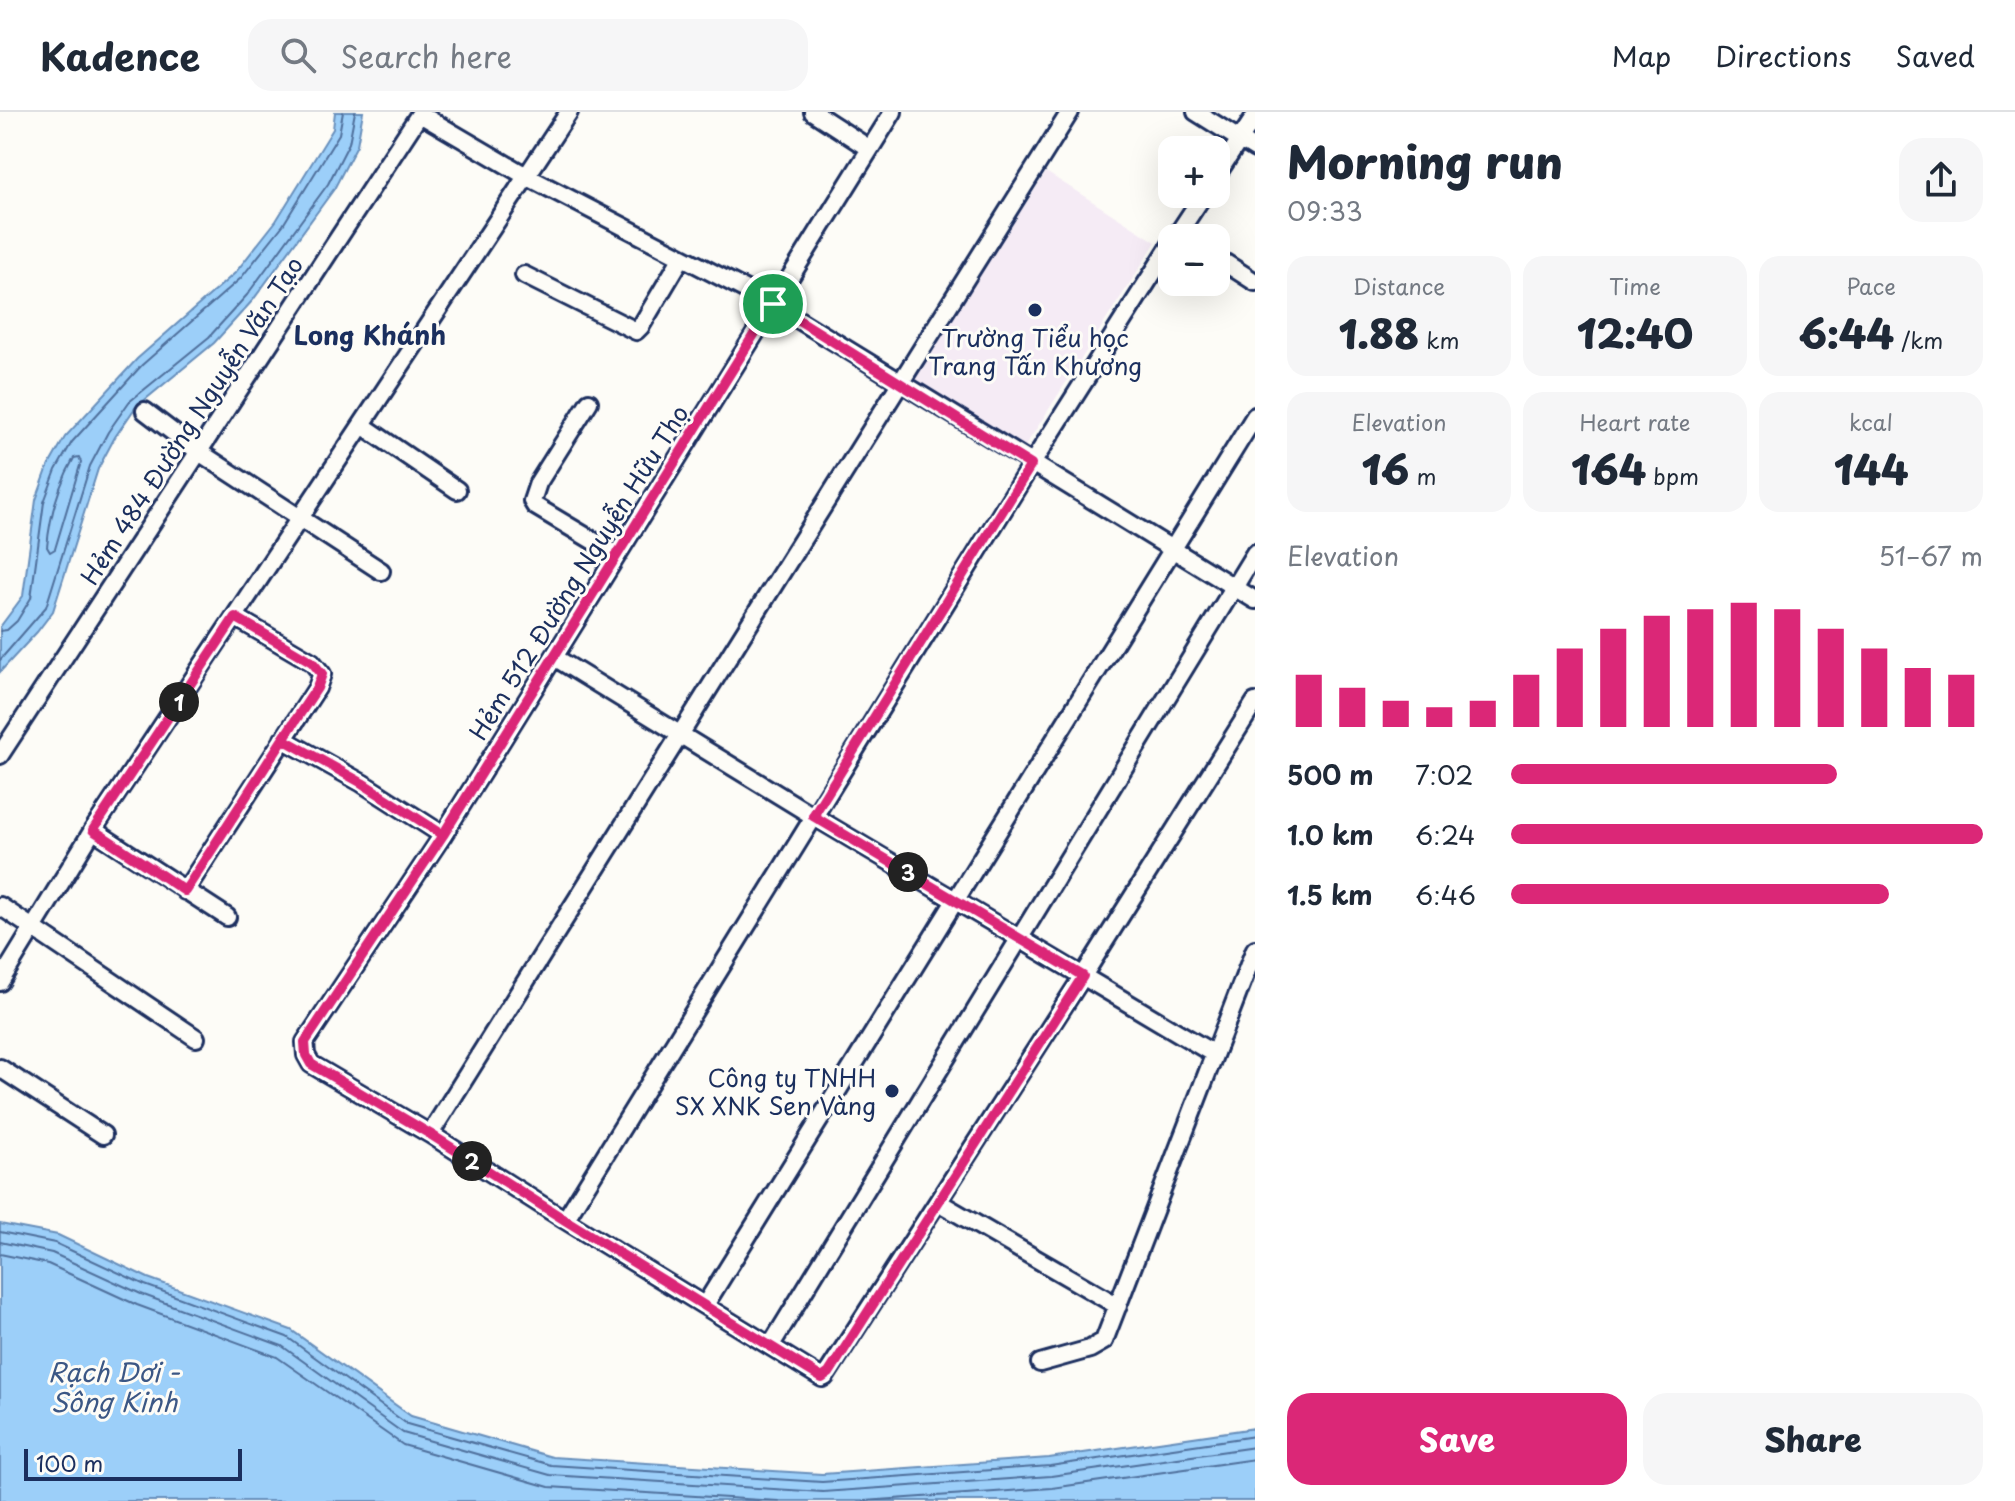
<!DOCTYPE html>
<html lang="en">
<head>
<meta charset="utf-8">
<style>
	:root { --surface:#fff; --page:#f6f6f7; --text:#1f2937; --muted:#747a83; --line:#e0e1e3; --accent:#db2777 }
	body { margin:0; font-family:"Playpen Sans",sans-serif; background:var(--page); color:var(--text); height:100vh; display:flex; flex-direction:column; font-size:30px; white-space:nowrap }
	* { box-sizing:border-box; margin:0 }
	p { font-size:26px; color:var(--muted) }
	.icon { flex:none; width:44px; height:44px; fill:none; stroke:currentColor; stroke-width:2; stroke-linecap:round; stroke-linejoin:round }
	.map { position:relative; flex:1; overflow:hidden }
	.panel { display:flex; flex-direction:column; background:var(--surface); width:760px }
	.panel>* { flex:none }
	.tools { position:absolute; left:1158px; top:24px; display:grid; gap:16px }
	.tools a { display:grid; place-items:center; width:72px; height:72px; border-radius:16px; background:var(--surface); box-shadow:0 8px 32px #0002; font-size:40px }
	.scale { position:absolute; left:24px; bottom:20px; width:218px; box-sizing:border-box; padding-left:8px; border:4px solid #1b2f5e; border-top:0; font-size:22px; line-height:28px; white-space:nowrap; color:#1b2f5e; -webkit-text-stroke:6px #fdfcf7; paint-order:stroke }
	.pin { position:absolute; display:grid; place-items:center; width:68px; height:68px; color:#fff; margin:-34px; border:4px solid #fff; border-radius:50%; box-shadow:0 2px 8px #0007 }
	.km { position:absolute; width:40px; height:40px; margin:-20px; border-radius:50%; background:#222; color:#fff; font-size:22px; line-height:40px; text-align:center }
	.round { display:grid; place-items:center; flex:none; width:84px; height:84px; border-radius:24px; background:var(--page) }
	.overview { display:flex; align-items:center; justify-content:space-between; height:136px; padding:0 32px }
	h1 { font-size:44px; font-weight:800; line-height:60px }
	.figures { display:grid; grid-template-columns:repeat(3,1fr); gap:12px; height:136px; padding:8px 32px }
	.figures div { display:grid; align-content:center; border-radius:20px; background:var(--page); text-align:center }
	.figures b { font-size:40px; font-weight:800 }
	.figures small { font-size:22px; font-weight:400 }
	.figures p { font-size:22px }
	.chart { height:224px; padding:16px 32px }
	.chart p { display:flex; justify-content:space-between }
	.chart svg { width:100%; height:144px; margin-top:8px; stroke:var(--accent); stroke-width:6 }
	.action { display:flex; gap:16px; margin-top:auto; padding:16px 32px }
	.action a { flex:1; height:92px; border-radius:24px; background:var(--accent); color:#fff; font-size:32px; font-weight:800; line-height:92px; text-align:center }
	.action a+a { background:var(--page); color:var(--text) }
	ul { padding:0 32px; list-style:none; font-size:26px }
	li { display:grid; grid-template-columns:128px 96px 1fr; align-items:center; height:60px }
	li i { height:20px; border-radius:10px; background:var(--accent) }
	header { display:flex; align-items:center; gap:48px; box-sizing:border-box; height:112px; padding:0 40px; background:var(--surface); border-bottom:2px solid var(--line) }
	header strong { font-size:38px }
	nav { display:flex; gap:44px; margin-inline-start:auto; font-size:28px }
	.search { width:560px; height:72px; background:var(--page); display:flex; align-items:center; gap:20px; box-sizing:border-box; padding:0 28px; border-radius:24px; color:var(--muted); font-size:30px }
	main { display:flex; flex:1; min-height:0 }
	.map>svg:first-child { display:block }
	.built { fill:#f5ebf5 }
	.water { fill:#9ccff9; stroke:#688fbb; stroke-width:2 }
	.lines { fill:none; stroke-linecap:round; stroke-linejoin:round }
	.shore { stroke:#4f6f9c; stroke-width:2 }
	.minor-casing { stroke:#1b2f5e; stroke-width:22 }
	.minor { stroke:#fdfcf7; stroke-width:16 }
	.route-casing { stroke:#fff; stroke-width:16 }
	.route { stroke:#db2777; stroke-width:10 }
	.poi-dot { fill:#1b2f5e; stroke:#fdfcf7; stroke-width:3 }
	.labels { text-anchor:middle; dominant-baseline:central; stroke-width:6; stroke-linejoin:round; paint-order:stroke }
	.poi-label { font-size:24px; fill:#1b2f5e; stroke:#fdfcf7 }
	.street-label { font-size:24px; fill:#1b2f5e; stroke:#fdfcf7 }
	.neighbourhood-label { font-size:26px; font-weight:bold; fill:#1b2f5e; stroke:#fdfcf7 }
	.water-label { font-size:26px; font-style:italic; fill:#3b5785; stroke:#fdfcf7 }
</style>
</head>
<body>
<header>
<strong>Kadence</strong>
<div class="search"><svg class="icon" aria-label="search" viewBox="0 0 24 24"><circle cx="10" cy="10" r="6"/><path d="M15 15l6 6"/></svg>Search here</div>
<nav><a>Map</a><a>Directions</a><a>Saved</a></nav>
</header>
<main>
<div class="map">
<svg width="1255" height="1389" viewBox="0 0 1255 1389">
	<rect width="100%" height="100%" fill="#fdfcf7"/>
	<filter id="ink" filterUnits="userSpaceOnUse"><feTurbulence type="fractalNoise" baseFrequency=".0125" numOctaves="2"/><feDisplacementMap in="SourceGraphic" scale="16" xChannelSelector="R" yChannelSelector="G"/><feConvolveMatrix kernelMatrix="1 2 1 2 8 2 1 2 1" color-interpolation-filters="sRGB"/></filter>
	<g filter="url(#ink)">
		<!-- built -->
		<path class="built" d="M 1046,60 L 1156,130 L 1024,336 L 914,266 Z"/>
		<!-- water -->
		<path class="water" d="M 335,0 L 363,0 L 357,33 L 334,77 L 253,188 L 214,231 L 135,296 L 115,325 L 98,357 L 53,499 L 37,520 L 0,560 L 0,515 L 23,484 L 36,388 L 48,355 L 65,325 L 137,247 L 235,161 L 276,109 L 333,17 Z
			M 0,1112 L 58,1123 L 148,1166 L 291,1218 L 411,1304 L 552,1345 L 822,1362 L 1049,1346 L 1255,1316 L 1255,1389 L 0,1389 Z"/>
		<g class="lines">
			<!-- shore -->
			<path class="shore" d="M 79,345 L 81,350 L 55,437 L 50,440 L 47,435 C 50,403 58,374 74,346 Z
				M 0,519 L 7,518 L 17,509 L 31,486 L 44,390 L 56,358 L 72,330 L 142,253 L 241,166 L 283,113 L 339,22 L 343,0
				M 0,548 L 46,495 L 90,354 L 108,320 L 129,290 L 209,225 L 247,183 L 328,72 L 349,31 L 355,0
				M 0,1120 L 55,1131 L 145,1173 L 287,1225 L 407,1312 L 551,1353 L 822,1370 L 1050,1354 L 1255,1324
				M 0,1130 L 52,1141 L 141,1182 L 282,1234 L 403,1321 L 550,1363 L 823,1380 L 1051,1364 L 1255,1335
				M 0,1142 L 48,1152 L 137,1193 L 277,1245 L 403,1333 L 549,1375 L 779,1389
				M 864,1389 L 1052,1376 L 1255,1347"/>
			<defs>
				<path id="minor" d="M 813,0 L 870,37
					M 893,0 L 443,723 L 305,930 L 306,943 L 311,952 L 430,1022 L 565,1108 L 1031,353 L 1172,131
					M 1196,0 L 1255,37
					M 420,2 L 526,64 L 773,192 L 1255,488
					M 1216,64 L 1255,4
					M 1175,126 L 1204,82
					M 1216,145 L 1255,170
					M 524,163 L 636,219 L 641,214 L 682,145
					M 589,290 L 538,371 L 532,389 L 535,394 L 617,443
					M 145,299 L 199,340 L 381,459
					M 362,313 L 457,378
					M 554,545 L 813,704 L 1214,942
					M 283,627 L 362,671 L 443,723
					M 0,643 L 421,0
					M 93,718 L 227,805
					M 185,779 L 317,576 L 322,562 L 312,550 L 235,505
					M 0,794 L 196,926
					M 0,870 L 93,718 L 569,0
					M 0,956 L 103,1023
					M 430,1022 L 1070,0
					M 938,1090 L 1118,1194
					M 565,1108 L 822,1266 L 825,1265 L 1083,864 L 1255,590
					M 705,1193 L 1255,304
					M 771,1233 L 1255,441
					M 1040,1251 L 1090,1237 L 1104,1229 L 1255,837"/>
			</defs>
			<!-- minor casing -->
			<use href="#minor" class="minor-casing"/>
			<!-- minor -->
			<use href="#minor" class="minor"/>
		</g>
	</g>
	<g class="lines" filter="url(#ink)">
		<defs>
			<path id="route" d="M 773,192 L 443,723 L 362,671 L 283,627 L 317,576 L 322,562 L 312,550 L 235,505 L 93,718 L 185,779 L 283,627 L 362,671 L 443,723 L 305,930 L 306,943 L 311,952 L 430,1022 L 565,1108 L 822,1266 L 829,1261 L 1083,864 L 813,704 L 1031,353 L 773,192"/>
		</defs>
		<!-- route casing -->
		<use href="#route" class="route-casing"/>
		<!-- route -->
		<use href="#route" class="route"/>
	</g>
	<!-- markers -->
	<g class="poi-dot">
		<circle cx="1035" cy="198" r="8"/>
		<circle cx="892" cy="979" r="8"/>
	</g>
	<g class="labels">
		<!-- poi labels -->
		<g class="poi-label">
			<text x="1035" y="225">Trường Tiểu học<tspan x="1035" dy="28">Trang Tấn Khương</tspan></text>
			<text x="876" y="965" text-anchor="end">Công ty TNHH<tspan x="876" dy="28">SX XNK Sen Vàng</tspan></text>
		</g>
		<!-- street labels -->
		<g class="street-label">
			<text transform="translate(191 308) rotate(-57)">Hẻm 484 Đường Nguyễn Văn Tạo</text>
			<text transform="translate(578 460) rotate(-58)">Hẻm 512 Đường Nguyễn Hữu Thọ</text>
		</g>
		<!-- neighbourhood labels -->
		<g class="neighbourhood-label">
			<text x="370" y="222">Long Khánh</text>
		</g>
		<!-- water labels -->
		<g class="water-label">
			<text x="114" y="1259">Rạch Dơi -<tspan x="114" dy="30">Sông Kinh</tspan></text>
		</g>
	</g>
</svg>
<div class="tools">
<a>+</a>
<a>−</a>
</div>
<div class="scale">100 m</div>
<div class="pin" style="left:773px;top:192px;background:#1e9e55"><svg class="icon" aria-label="arrive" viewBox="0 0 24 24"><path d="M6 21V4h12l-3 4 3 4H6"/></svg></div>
<b class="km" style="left:179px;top:590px">1</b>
<b class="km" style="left:472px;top:1049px">2</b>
<b class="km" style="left:908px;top:760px">3</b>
</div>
<section class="panel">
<div class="overview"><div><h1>Morning run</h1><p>09:33</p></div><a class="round"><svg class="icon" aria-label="share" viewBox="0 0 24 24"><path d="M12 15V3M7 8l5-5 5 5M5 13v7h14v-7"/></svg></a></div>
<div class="figures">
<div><p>Distance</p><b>1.88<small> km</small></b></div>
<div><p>Time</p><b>12:40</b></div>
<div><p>Pace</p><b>6:44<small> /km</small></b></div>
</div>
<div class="figures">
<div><p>Elevation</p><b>16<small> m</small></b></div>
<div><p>Heart rate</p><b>164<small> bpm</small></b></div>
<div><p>kcal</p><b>144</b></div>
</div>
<div class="chart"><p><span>Elevation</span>51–67 m</p>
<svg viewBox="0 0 160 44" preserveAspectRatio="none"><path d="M5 44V28M15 44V32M25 44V36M35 44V38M45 44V36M55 44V28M65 44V20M75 44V14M85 44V10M95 44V8M105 44V6M115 44V8M125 44V14M135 44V20M145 44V26M155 44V28"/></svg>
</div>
<ul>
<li><b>500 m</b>7:02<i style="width:69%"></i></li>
<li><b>1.0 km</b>6:24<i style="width:100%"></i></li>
<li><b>1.5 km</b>6:46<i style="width:80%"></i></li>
</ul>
<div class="action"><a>Save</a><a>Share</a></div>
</section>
</main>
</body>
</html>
